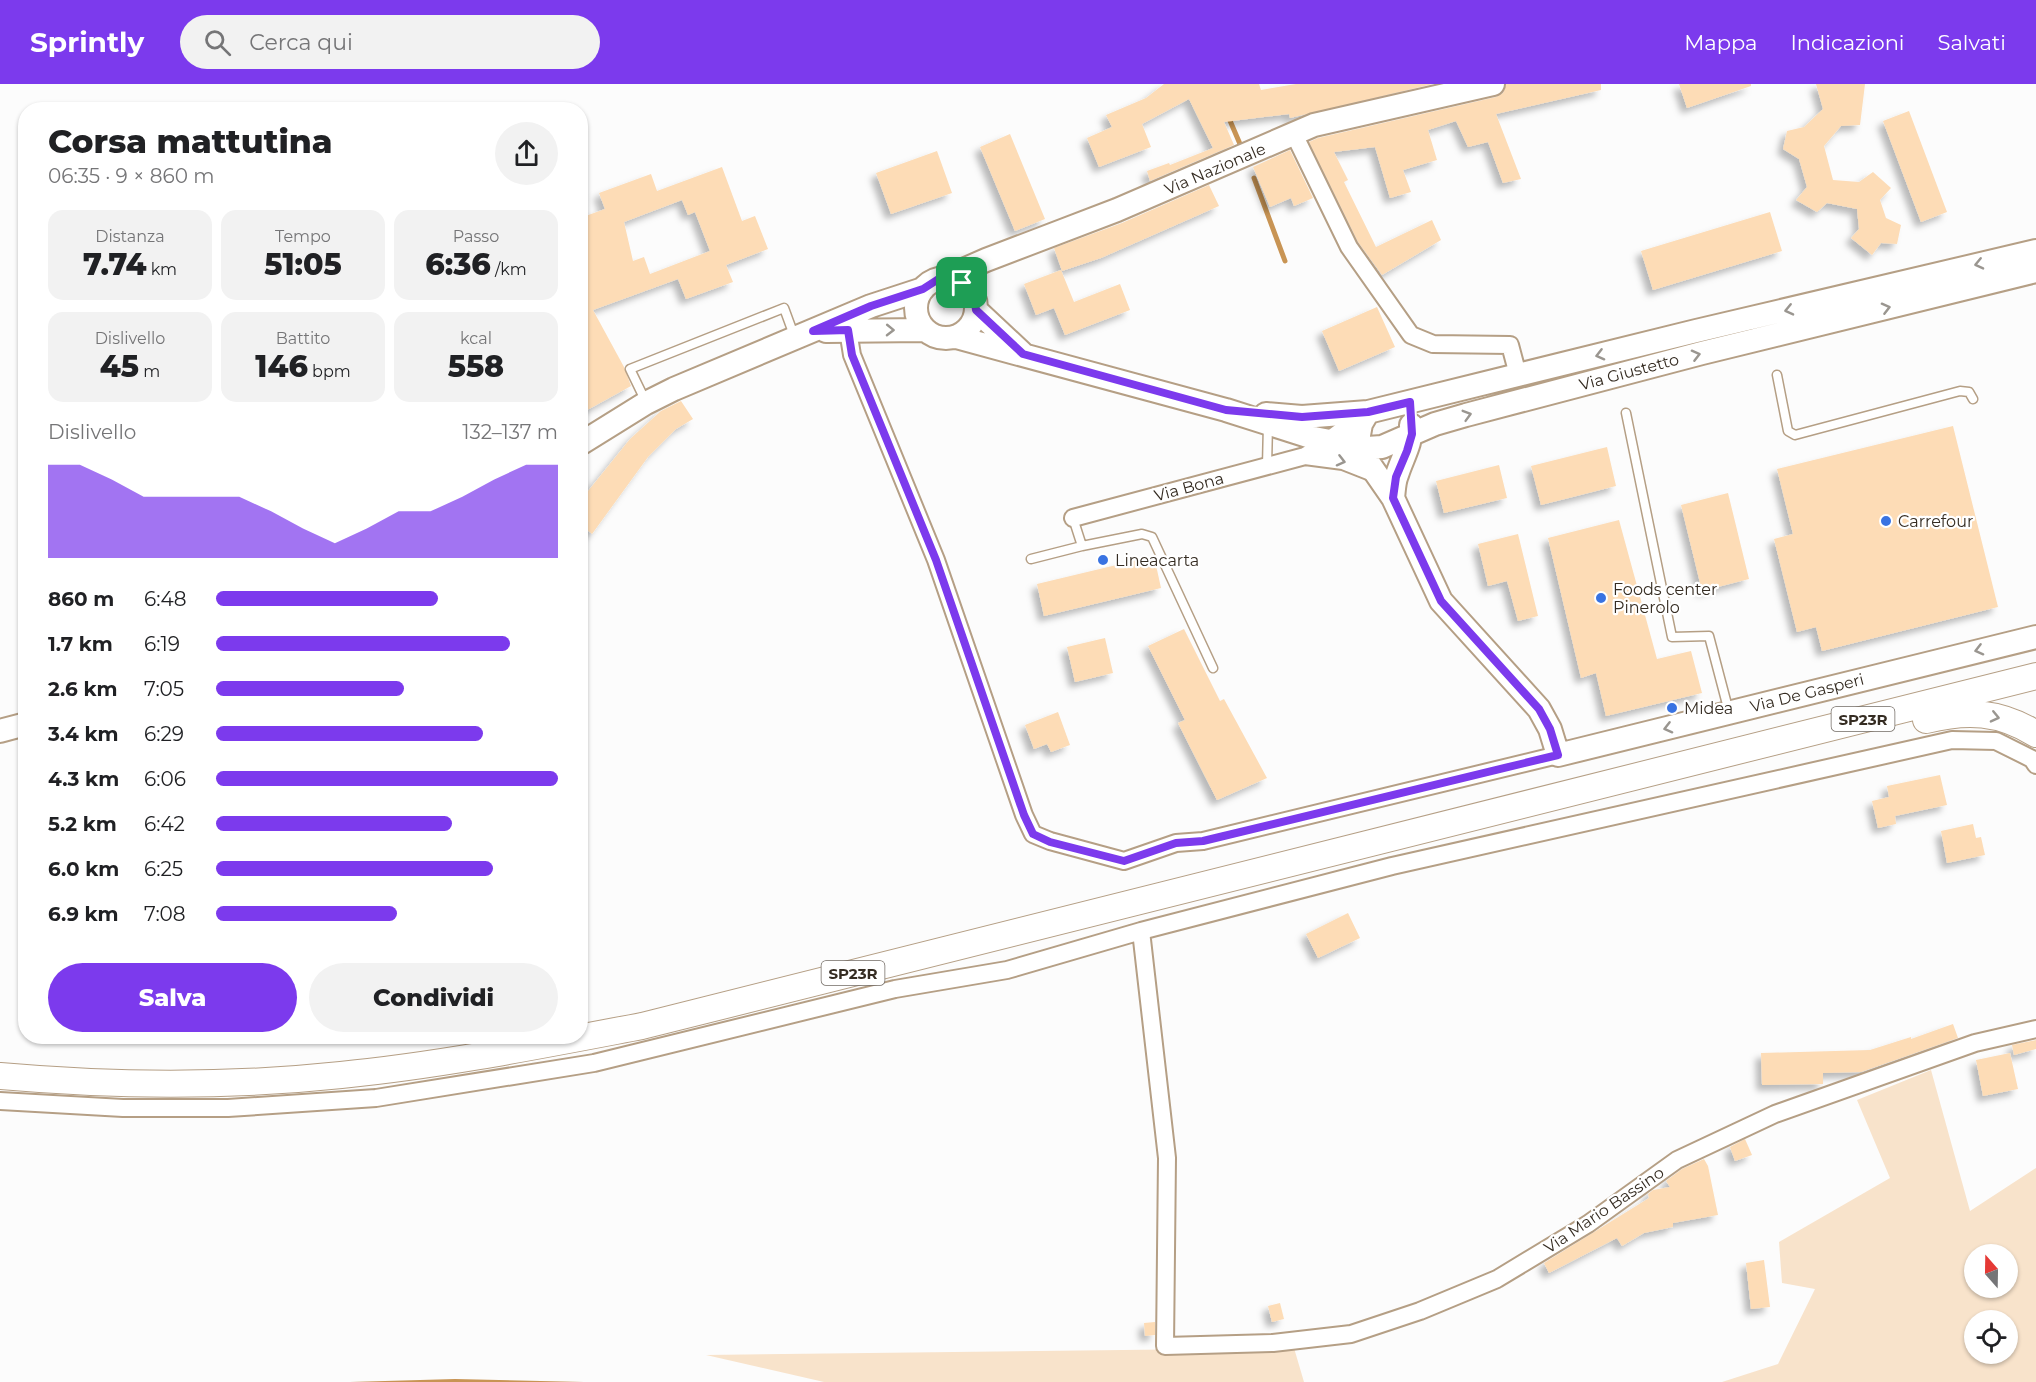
<!DOCTYPE html>
<html lang="it">
<head>
<meta charset="utf-8">
<style>
	:root { --surface:#fff; --page:#f2f2f2; --text:#202124; --muted:#757577; --accent:#7c3aed }
	body { margin:0; font-family:Montserrat,sans-serif; background:var(--page); color:var(--text); height:100vh; display:flex; flex-direction:column; font-size:22px; white-space:nowrap }
	* { box-sizing:border-box; margin:0 }
	p { font-size:20px; color:var(--muted) }
	.icon { flex:none; width:33px; height:33px; fill:none; stroke:currentColor; stroke-width:2; stroke-linecap:round; stroke-linejoin:round }
	.map { position:relative; flex:1; overflow:hidden }
	.drawer { position:absolute; left:18px; top:18px; width:570px; height:942px; display:flex; flex-direction:column; background:var(--surface); border-radius:24px; box-shadow:0 2px 4px #0004 }
	.drawer>* { flex:none }
	.needle { width:39px; rotate:340deg }
	.tools { position:absolute; left:1964px; top:1160px; display:grid; gap:12px }
	.tools a { display:grid; place-items:center; width:54px; height:54px; border-radius:50%; background:var(--surface); box-shadow:0 2px 4px #0004; font-size:30px }
	.pin { position:absolute; display:grid; place-items:center; width:51px; height:51px; color:#fff; margin:-26px; border-radius:12px; box-shadow:0 3px 9px #0006 }
	.round { display:grid; place-items:center; flex:none; width:63px; height:63px; border-radius:32px; background:var(--page) }
	.head { display:flex; align-items:center; justify-content:space-between; height:102px; padding:0 30px }
	h1 { font-size:33px; font-weight:800; line-height:45px }
	.metrics { display:grid; grid-template-columns:repeat(3,1fr); gap:9px; height:102px; padding:6px 30px }
	.metrics div { display:grid; align-content:center; border-radius:15px; background:var(--page); text-align:center }
	.metrics b { font-size:30px; font-weight:800 }
	.metrics small { font-size:16px; font-weight:400 }
	.metrics p { font-size:16px }
	.chart { height:168px; padding:12px 30px }
	.chart p { display:flex; justify-content:space-between }
	.chart svg { width:100%; height:108px; margin-top:6px; fill:var(--accent); opacity:.7 }
	.button { display:flex; gap:12px; margin-top:auto; padding:12px 30px }
	.button a { flex:1; height:69px; border-radius:36px; background:var(--accent); color:#fff; font-size:24px; font-weight:800; line-height:69px; text-align:center }
	.button a+a { background:var(--page); color:var(--text) }
	ul { padding:0 30px; list-style:none; font-size:20px }
	li { display:grid; grid-template-columns:96px 72px 1fr; align-items:center; height:45px }
	li i { height:15px; border-radius:8px; background:var(--accent) }
	header { display:flex; align-items:center; gap:36px; box-sizing:border-box; height:84px; padding:0 30px; background:var(--accent); color:#fff }
	header strong { font-size:28px }
	nav { display:flex; gap:33px; margin-inline-start:auto; font-size:21px }
	.search { width:420px; height:54px; background:var(--page); display:flex; align-items:center; gap:15px; box-sizing:border-box; padding:0 21px; border-radius:33px; color:var(--muted); font-size:22px }
	.map>svg:first-child { display:block }
	.green { fill:#f8e3cb; fill-rule:evenodd }
	.water { fill:#c89454 }
	.lines { fill:none; stroke-linecap:round; stroke-linejoin:round }
	.stream { stroke:#c89454; stroke-width:5 }
	.building { fill:#fddcb6; fill-rule:evenodd; filter:url(#shadow) }
	.lane-casing { stroke:#b59f85; stroke-width:11 }
	.street-casing { stroke:#b59f85; stroke-width:20 }
	.secondary-casing { stroke:#b59f85; stroke-width:26 }
	.primary-casing { stroke:#b59f85; stroke-width:28 }
	.lane { stroke:#fff; stroke-width:8 }
	.street { stroke:#fff; stroke-width:16 }
	.secondary { stroke:#fff; stroke-width:22 }
	.primary { stroke:#fff; stroke-width:26 }
	.oneway { stroke:#9a9690 }
	.route-casing { stroke:#fff; stroke-width:12 }
	.route { stroke:#7c3aed; stroke-width:8 }
	.poi-dot { fill:#3973e2; stroke:#fff; stroke-width:2 }
	.labels { text-anchor:middle; dominant-baseline:central; stroke-width:4.5; stroke-linejoin:round; paint-order:stroke }
	.shield { fill:#fff; stroke:#726b64; stroke-width:1.5 }
	.shield-label { font-size:15px; font-weight:bold; fill:#352c22 }
	.street-label { font-size:16px; fill:#352c22; stroke:#fff }
	.poi-label { font-size:16px; fill:#352c22; stroke:#fff; text-anchor:start }
</style>
</head>
<body>
<header>
<strong>Sprintly</strong>
<div class="search"><svg class="icon" aria-label="search" viewBox="0 0 24 24"><circle cx="10" cy="10" r="6"/><path d="M15 15l6 6"/></svg>Cerca qui</div>
<nav><a>Mappa</a><a>Indicazioni</a><a>Salvati</a></nav>
</header>
<div class="map">
<svg width="2036" height="1298" viewBox="0 0 2036 1298">
	<defs>
		<filter id="shadow"><feDropShadow dx="-5.5" dy="5.5" stdDeviation="3" flood-color="#0004"/></filter>
	</defs>
	<rect width="100%" height="100%" fill="#fcfcfc"/>
	<!-- green -->
	<path class="green" d="M 1931,986 L 1970,1127 L 2036,1084 L 2036,1298 L 1722,1298 L 1778,1280 L 1815,1205 L 1782,1199 L 1779,1158 L 1890,1094 L 1857,1016 ZM 1974,1170 L 2007,1170 L 2007,1203 L 1974,1203 ZM 1974,1236 L 2007,1236 L 2007,1269 L 1974,1269 Z
		M 1294,1264 L 1304,1298 L 824,1298 L 706,1271 Z"/>
	<!-- water -->
	<path class="water" d="M 455,1295 L 584,1298 L 350,1298 Z"/>
	<g class="lines">
		<!-- stream -->
		<path class="stream" d="M 1228,32 L 1240,60
			M 1254,94 L 1285,177"/>
	</g>
	<!-- building -->
	<path class="building" d="M 1164,0 L 1259,0 L 1261,6 L 1296,0 L 1433,0 L 1290,34 L 1289,30 L 1224,38 L 1234,61 L 1150,97 L 1147,87 L 1169,79 L 1170,81 L 1213,64 L 1189,15 L 1142,40 L 1151,63 L 1099,83 L 1087,54 L 1112,43 L 1106,31 L 1146,14 Z
		M 1506,0 L 1601,0 L 1601,6 L 1496,30 L 1521,95 L 1503,99 L 1488,58 L 1468,63 L 1456,37 L 1428,46 L 1437,76 L 1403,86 L 1411,108 L 1390,114 L 1375,63 L 1334,68 L 1348,96 L 1344,98 L 1376,163 L 1432,136 L 1441,156 L 1382,191 L 1358,158 L 1309,58 L 1318,54 L 1496,13 L 1503,9 Z
		M 1679,0 L 1751,0 L 1751,2 L 1687,24 Z
		M 1816,0 L 1865,0 L 1860,41 L 1841,42 L 1824,62 L 1833,96 L 1859,98 L 1873,88 L 1891,104 L 1880,116 L 1886,134 L 1901,141 L 1897,160 L 1881,159 L 1872,171 L 1851,154 L 1859,145 L 1857,125 L 1827,119 L 1817,128 L 1796,116 L 1807,103 L 1799,75 L 1783,65 L 1787,47 L 1804,43 L 1823,25 Z
		M 1909,27 L 1947,128 L 1921,138 L 1883,37 Z
		M 1010,50 L 1045,135 L 1015,147 L 980,63 Z
		M 1290,66 L 1313,114 L 1294,122 L 1291,114 L 1270,123 L 1253,83 Z
		M 937,67 L 952,109 L 891,130 L 876,89 Z
		M 722,83 L 742,137 L 755,132 L 768,165 L 726,181 L 733,198 L 686,215 L 678,195 L 593,226 L 624,283 L 631,302 L 580,330 L 580,134 L 605,125 L 599,109 L 651,90 L 657,107 ZM 682,116 L 688,131 L 695,128 L 710,167 L 650,190 L 644,173 L 633,177 L 624,138 Z
		M 1209,101 L 1219,122 L 1101,174 L 1062,187 L 1054,164 L 1122,139 Z
		M 1770,128 L 1782,167 L 1653,206 L 1641,167 Z
		M 1061,186 L 1074,218 L 1120,200 L 1130,226 L 1065,251 L 1054,224 L 1036,231 L 1024,200 Z
		M 1377,223 L 1395,263 L 1339,287 L 1322,247 Z
		M 681,317 L 693,335 L 676,345 L 648,373 L 592,450 L 580,440 L 580,417 L 630,355 L 661,327 Z
		M 1953,342 L 1998,523 L 1822,567 L 1816,543 L 1797,548 L 1774,455 L 1793,450 L 1777,385 Z
		M 1607,363 L 1616,402 L 1541,421 L 1531,382 Z
		M 1499,381 L 1507,414 L 1444,429 L 1436,397 Z
		M 1728,409 L 1749,495 L 1702,507 L 1681,421 Z
		M 1619,436 L 1657,575 L 1691,567 L 1702,609 L 1606,632 L 1596,589 L 1581,594 L 1548,454 Z
		M 1518,450 L 1538,532 L 1518,537 L 1507,497 L 1488,502 L 1478,460 Z
		M 1154,472 L 1161,504 L 1044,532 L 1037,500 Z
		M 1184,545 L 1220,617 L 1224,615 L 1267,694 L 1217,716 L 1178,639 L 1185,636 L 1148,562 Z
		M 1105,554 L 1113,589 L 1075,598 L 1067,563 Z
		M 1058,628 L 1070,661 L 1051,668 L 1047,660 L 1034,665 L 1025,641 Z
		M 1940,691 L 1947,721 L 1895,732 L 1896,740 L 1878,744 L 1872,717 L 1889,713 L 1887,702 Z
		M 1973,740 L 1976,754 L 1981,753 L 1985,771 L 1947,779 L 1941,747 Z
		M 1348,829 L 1360,854 L 1318,874 L 1306,850 Z
		M 1953,940 L 1958,954 L 1861,988 L 1823,989 L 1823,1000 L 1762,1001 L 1761,969 L 1870,966 L 1911,953 L 1911,955 Z
		M 2036,956 L 2036,965 L 2014,971 L 2012,961 Z
		M 2010,969 L 2018,1005 L 1983,1012 L 1976,976 Z
		M 1745,1055 L 1752,1071 L 1735,1077 L 1730,1063 Z
		M 1704,1075 L 1708,1082 L 1718,1131 L 1673,1139 L 1673,1143 L 1644,1149 L 1622,1162 L 1617,1154 L 1549,1189 L 1544,1179 L 1649,1114 L 1648,1110 L 1653,1106 L 1670,1103 L 1666,1097 L 1682,1085 Z
		M 1764,1176 L 1770,1223 L 1751,1225 L 1746,1179 Z
		M 1280,1219 L 1284,1235 L 1272,1238 L 1268,1222 Z
		M 1155,1238 L 1155,1251 L 1145,1252 L 1144,1239 Z"/>
	<g class="lines">
		<defs>
			<path id="lane" d="M 1777,291 L 1788,347 L 1795,351 L 1960,307 L 1969,308 L 1973,315
				M 646,318 L 630,285 L 784,224 L 795,254
				M 1626,329 L 1672,553 L 1709,552 L 1729,628
				M 1267,382 L 1268,340
				M 1073,434 L 1082,462 L 1142,450 L 1152,453 L 1213,584
				M 1031,475 L 1082,462"/>
			<path id="street" d="M 1294,50 L 1349,163 L 1411,251 L 1433,260 L 1510,261 L 1518,291
				M 848,246 L 852,271 L 936,476 L 1024,731 L 1033,750 L 1050,757 L 1124,777 L 1176,759 L 1203,757 L 1558,671
				M 1305,372 L 1343,377 L 1376,390
				M 1073,434 L 1305,372 C 1327,359 1346,342 1367,328
				M 1141,847 L 1167,1074 L 1165,1262 L 1273,1259 L 1351,1250 L 1420,1227 L 1497,1195 L 1588,1140 L 1677,1076 L 1775,1030 L 1975,959 L 2036,945
				M 0,1017 L 123,1024 L 228,1024 L 376,1014 L 594,979 L 895,905 L 1007,886 L 1141,847 L 1392,782 L 1952,656 L 1996,657 L 2032,675 L 2036,681"/>
			<path id="secondary" d="M 945,194 L 986,176 L 1117,126 L 1314,41 L 1493,0
				M916 224a30 30 0 1 1 60 0a30 30 0 1 1-60 0Z
				M 976,226 L 1022,269
				M 826,247 L 925,246
				M 956,253 L 1226,326 L 1314,354 L 1367,364 L 1382,363 L 1435,340 L 1466,331 L 1702,269 L 2036,187
				M 1368,328 L 1361,340 L 1357,362 L 1393,414 L 1441,517 L 1539,625 L 1550,645 L 1558,671 L 2036,553
				M 1266,330 L 1302,333 L 1368,328 L 1696,247 L 2036,167
				M 580,360 L 646,319 L 674,305 L 871,222 L 923,205
				M 1393,414 C 1394,406 1394,398 1397,391 C 1402,374 1412,360 1411,341
				M 0,647 L 26,640"/>
			<path id="primary" d="M 1926,636 C 1967,626 1999,627 2036,650
				M 0,992 C 113,1002 228,1003 341,991 C 442,981 542,961 642,942 L 2036,592"/>
		</defs>
		<!-- lane casing -->
		<use href="#lane" class="lane-casing"/>
		<!-- street casing -->
		<use href="#street" class="street-casing"/>
		<!-- secondary casing -->
		<use href="#secondary" class="secondary-casing"/>
		<!-- primary casing -->
		<use href="#primary" class="primary-casing"/>
		<!-- lane -->
		<use href="#lane" class="lane"/>
		<!-- street -->
		<use href="#street" class="street"/>
		<!-- secondary -->
		<use href="#secondary" class="secondary"/>
		<!-- primary -->
		<use href="#primary" class="primary"/>
	</g>
	<!-- one-way arrows -->
	<defs><path id="oneway-chevron" d="M-2-3.5L2.5 0L-2 3.5" fill="none" stroke-width="1.6" stroke-linecap="round" stroke-linejoin="round" transform="scale(1.5)"/></defs>
	<g class="oneway">
		<use href="#oneway-chevron" transform="translate(1979 180) rotate(167)"/>
		<use href="#oneway-chevron" transform="translate(1886 224) rotate(-14)"/>
		<use href="#oneway-chevron" transform="translate(1789 226) rotate(167)"/>
		<use href="#oneway-chevron" transform="translate(890 246) rotate(1)"/>
		<use href="#oneway-chevron" transform="translate(1600 271) rotate(166)"/>
		<use href="#oneway-chevron" transform="translate(1696 271) rotate(-14)"/>
		<use href="#oneway-chevron" transform="translate(1467 331) rotate(-16)"/>
		<use href="#oneway-chevron" transform="translate(1341 377) rotate(14)"/>
		<use href="#oneway-chevron" transform="translate(1979 566) rotate(166)"/>
		<use href="#oneway-chevron" transform="translate(1995 633) rotate(13)"/>
		<use href="#oneway-chevron" transform="translate(1668 644) rotate(166)"/>
	</g>
	<g class="lines">
		<defs>
			<path id="route" d="M 945,194 L 954,195 L 969,205 L 974,213 L 976,226 L 1023,270 L 1226,326 L 1302,333 L 1368,328 L 1410,318 L 1412,350 L 1407,367 L 1396,393 L 1393,414 L 1441,517 L 1539,625 L 1550,645 L 1558,671 L 1203,757 L 1176,759 L 1124,777 L 1050,758 L 1033,750 L 1024,731 L 936,476 L 852,271 L 848,246 L 813,247 L 871,222 L 923,205 L 937,196 Z"/>
		</defs>
		<!-- route casing -->
		<use href="#route" class="route-casing"/>
		<!-- route -->
		<use href="#route" class="route"/>
	</g>
	<!-- markers -->
	<g class="poi-dot">
		<circle cx="1886" cy="437" r="6"/>
		<circle cx="1103" cy="476" r="6"/>
		<circle cx="1601" cy="514" r="6"/>
		<circle cx="1672" cy="624" r="6"/>
	</g>
	<g class="labels">
		<!-- shield labels -->
		<g class="shield">
			<rect x="1831.5" y="623" width="63" height="24" rx="4.5"/>
			<rect x="821.5" y="877" width="63" height="24" rx="4.5"/>
		</g>
		<g class="shield-label">
			<text x="1863" y="635">SP23R</text>
			<text x="853" y="889">SP23R</text>
		</g>
		<!-- street labels -->
		<g class="street-label">
			<text transform="translate(1215 85) rotate(-23)">Via Nazionale</text>
			<text transform="translate(1629 288) rotate(-15)">Via Giustetto</text>
			<text transform="translate(1189 403) rotate(-15)">Via Bona</text>
			<text transform="translate(1807 609) rotate(-14)">Via De Gasperi</text>
			<text transform="translate(1604 1126) rotate(-34)">Via Mario Bassino</text>
		</g>
		<!-- poi labels -->
		<g class="poi-label">
			<text x="1898" y="437">Carrefour</text>
			<text x="1115" y="476">Lineacarta</text>
			<text x="1613" y="505">Foods center<tspan x="1613" dy="18">Pinerolo</tspan></text>
			<text x="1684" y="624">Midea</text>
		</g>
	</g>
</svg>
<div class="tools">
<a><svg class="needle" viewBox="-14 -14 28 28"><path d="M0-13l5 13h-10z" fill="#e53935"/><path d="M0 13l5-13h-10z" fill="#757577"/></svg></a>
<a><svg class="icon" aria-label="locate" viewBox="0 0 24 24"><circle cx="12" cy="12" r="6"/><path d="M12 2v4M12 18v4M2 12h4M18 12h4"/></svg></a>
</div>
<div class="pin" style="left:962px;top:199px;background:#1e9e55"><svg class="icon" aria-label="arrive" viewBox="0 0 24 24"><path d="M6 21V4h12l-3 4 3 4H6"/></svg></div>
<section class="drawer">
<div class="head"><div><h1>Corsa mattutina</h1><p>06:35 · 9 × 860 m</p></div><a class="round"><svg class="icon" aria-label="share" viewBox="0 0 24 24"><path d="M12 15V3M7 8l5-5 5 5M5 13v7h14v-7"/></svg></a></div>
<div class="metrics">
<div><p>Distanza</p><b>7.74<small> km</small></b></div>
<div><p>Tempo</p><b>51:05</b></div>
<div><p>Passo</p><b>6:36<small> /km</small></b></div>
</div>
<div class="metrics">
<div><p>Dislivello</p><b>45<small> m</small></b></div>
<div><p>Battito</p><b>146<small> bpm</small></b></div>
<div><p>kcal</p><b>558</b></div>
</div>
<div class="chart"><p><span>Dislivello</span>132–137 m</p>
<svg viewBox="0 0 160 44" preserveAspectRatio="none"><path d="M0 44V6L10 6L20 12L30 19L40 19L50 19L60 19L70 25L80 32L90 38L100 32L110 25L120 25L130 19L140 12L150 6L160 6V44z"/></svg>
</div>
<ul>
<li><b>860 m</b>6:48<i style="width:65%"></i></li>
<li><b>1.7 km</b>6:19<i style="width:86%"></i></li>
<li><b>2.6 km</b>7:05<i style="width:55%"></i></li>
<li><b>3.4 km</b>6:29<i style="width:78%"></i></li>
<li><b>4.3 km</b>6:06<i style="width:100%"></i></li>
<li><b>5.2 km</b>6:42<i style="width:69%"></i></li>
<li><b>6.0 km</b>6:25<i style="width:81%"></i></li>
<li><b>6.9 km</b>7:08<i style="width:53%"></i></li>
</ul>
<div class="button"><a>Salva</a><a>Condividi</a></div>
</section>
</div>
</body>
</html>
